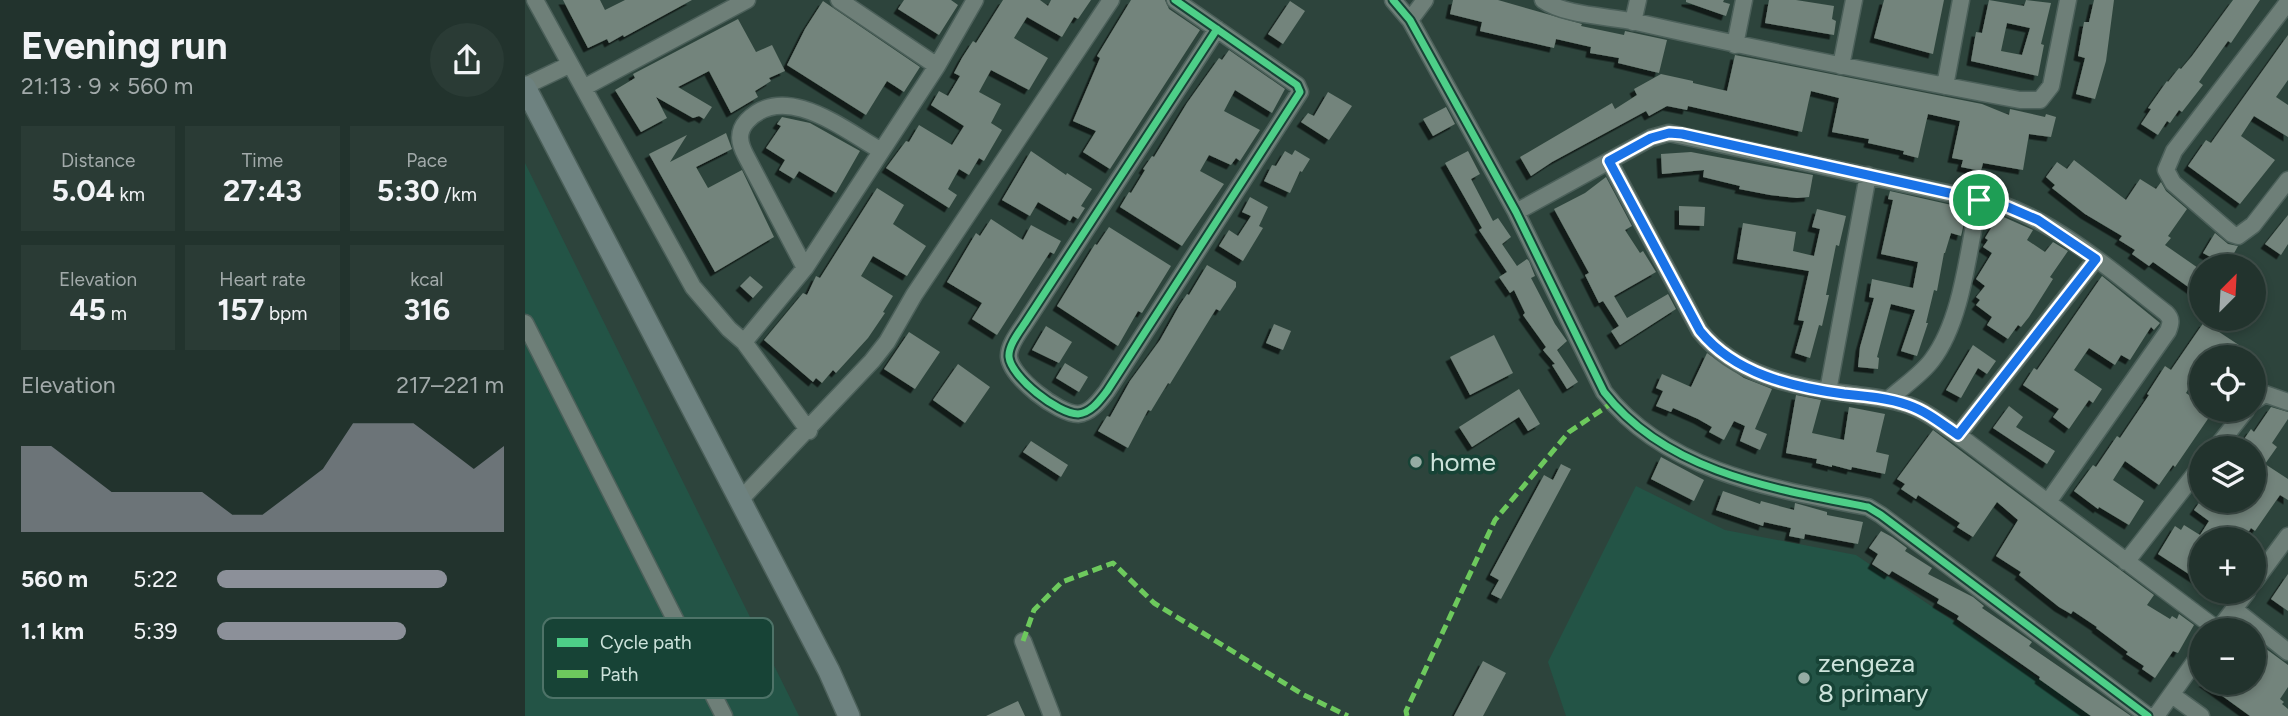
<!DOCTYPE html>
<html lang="en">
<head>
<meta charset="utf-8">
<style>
	:root { --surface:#22332d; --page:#2a3b35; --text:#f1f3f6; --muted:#a2aaaa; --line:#3f4e49; --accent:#8c9099 }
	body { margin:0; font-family:Figtree,sans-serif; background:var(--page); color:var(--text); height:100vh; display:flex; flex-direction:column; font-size:26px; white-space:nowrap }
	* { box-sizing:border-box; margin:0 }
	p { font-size:23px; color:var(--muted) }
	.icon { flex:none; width:38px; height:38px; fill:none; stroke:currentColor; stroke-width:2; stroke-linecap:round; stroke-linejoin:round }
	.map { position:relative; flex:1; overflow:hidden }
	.panel { display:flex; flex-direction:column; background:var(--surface); width:525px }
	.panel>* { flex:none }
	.needle { width:46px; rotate:24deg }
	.fabs { position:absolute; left:1664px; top:254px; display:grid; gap:14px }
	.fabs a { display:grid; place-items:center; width:77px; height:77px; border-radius:50%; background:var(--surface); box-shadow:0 4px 10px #0003,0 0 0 2px var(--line); font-size:35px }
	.pin { position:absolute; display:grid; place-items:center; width:60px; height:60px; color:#fff; margin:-30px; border:4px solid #fff; border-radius:50%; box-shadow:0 2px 7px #0007 }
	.round { display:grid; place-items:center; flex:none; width:74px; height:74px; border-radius:37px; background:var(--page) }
	.summary { display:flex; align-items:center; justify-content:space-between; height:119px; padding:0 21px }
	h1 { font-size:38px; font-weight:700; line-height:52px }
	.metrics { display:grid; grid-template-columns:repeat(3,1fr); gap:10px; height:119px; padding:7px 21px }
	.metrics div { display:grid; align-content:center; border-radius:0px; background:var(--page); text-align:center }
	.metrics b { font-size:30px; font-weight:700 }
	.metrics small { font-size:19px; font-weight:400 }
	.metrics p { font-size:19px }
	.chart { height:196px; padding:14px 21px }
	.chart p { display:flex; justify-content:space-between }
	.chart svg { width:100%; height:126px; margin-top:7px; fill:var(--accent); opacity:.7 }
	ul { padding:0 21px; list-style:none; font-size:23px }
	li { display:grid; grid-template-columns:112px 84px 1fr; align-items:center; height:52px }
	li i { height:18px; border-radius:9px; background:var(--accent) }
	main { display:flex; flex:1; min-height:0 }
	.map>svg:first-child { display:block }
	.built { fill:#235446 }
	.building { fill:#73847b; fill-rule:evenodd; filter:url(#shadow) }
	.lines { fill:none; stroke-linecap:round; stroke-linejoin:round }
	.minor-casing { stroke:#4c605a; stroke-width:19 }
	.major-casing { stroke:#4c605a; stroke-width:24 }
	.minor { stroke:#6e7f78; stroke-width:16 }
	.major { stroke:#6e8280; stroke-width:21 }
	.quiet { stroke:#6dc95d; stroke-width:5; stroke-dasharray:10 5; stroke-linecap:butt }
	.cycleway-casing { stroke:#174336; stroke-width:11 }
	.cycleway { stroke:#4dcf88; stroke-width:7 }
	.route-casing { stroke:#fff; stroke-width:14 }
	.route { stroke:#1a73e8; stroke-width:9 }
	.poi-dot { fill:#95aba3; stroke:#174336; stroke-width:2.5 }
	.labels { text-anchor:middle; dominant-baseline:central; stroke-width:7; stroke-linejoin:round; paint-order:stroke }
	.poi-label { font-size:26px; fill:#cde3db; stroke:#174336; text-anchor:start }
	.key { fill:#174336; stroke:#4e7368; stroke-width:2 }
	.key-label { font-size:19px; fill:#cde3db }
</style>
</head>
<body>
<main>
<section class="panel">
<div class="summary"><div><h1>Evening run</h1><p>21:13 · 9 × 560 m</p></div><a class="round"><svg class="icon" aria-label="share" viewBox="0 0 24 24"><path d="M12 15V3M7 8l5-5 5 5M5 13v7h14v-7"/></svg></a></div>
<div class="metrics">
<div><p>Distance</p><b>5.04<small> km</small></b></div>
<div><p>Time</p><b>27:43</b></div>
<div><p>Pace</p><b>5:30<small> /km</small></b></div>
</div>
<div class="metrics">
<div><p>Elevation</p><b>45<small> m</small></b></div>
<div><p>Heart rate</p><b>157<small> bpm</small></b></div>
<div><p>kcal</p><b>316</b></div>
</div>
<div class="chart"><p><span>Elevation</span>217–221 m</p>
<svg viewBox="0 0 160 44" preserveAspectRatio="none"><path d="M0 44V14L10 14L20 22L30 30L40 30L50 30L60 30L70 38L80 38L90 30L100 22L110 6L120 6L130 6L140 14L150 22L160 14V44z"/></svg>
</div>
<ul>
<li><b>560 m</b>5:22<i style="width:80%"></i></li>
<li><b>1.1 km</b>5:39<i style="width:66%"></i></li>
</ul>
</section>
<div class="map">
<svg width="1763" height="716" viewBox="0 0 1763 716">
	<defs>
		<filter id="shadow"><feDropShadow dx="-4.5" dy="4.5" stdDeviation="0" flood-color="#0009"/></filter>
	</defs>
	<rect width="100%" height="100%" fill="#2d443c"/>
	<!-- built -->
	<path class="built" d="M 0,163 L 274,716 L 0,716 Z
		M 1111,486 L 1200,530 L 1331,555 L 1568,716 L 1041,716 L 1023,662 Z"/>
	<!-- building -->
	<path class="building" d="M 38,0 L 75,0 L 80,10 L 100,0 L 167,0 L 99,37 L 98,35 L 84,43 L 82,39 L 63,48 Z
		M 379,0 L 426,0 L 433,5 L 414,35 L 373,9 Z
		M 478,0 L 515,0 L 523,6 L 526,0 L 566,0 L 553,19 L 549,17 L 537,37 L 502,17 L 489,38 L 523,58 L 504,90 L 466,70 L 454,92 L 476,104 L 466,123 L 477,130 L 459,161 L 454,158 L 444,175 L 434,169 L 423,189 L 432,195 L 424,208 L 361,168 L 381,141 L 384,142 L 394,125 L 427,145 L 439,126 L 406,105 L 414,91 L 423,96 L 435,76 L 429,73 L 437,58 L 448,41 L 451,43 Z
		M 606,0 L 640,0 L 644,9 L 675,30 L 585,169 L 558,152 L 571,131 L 548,121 L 575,58 L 572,56 Z
		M 928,0 L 973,0 L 1057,24 L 1056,26 L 1099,35 L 1100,31 L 1142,40 L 1134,73 L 1093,63 L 1094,58 L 1065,53 L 1066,47 L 1031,39 L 1029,48 L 955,31 L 957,22 L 925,14 Z
		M 1161,0 L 1199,0 L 1198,2 L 1205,4 L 1201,16 L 1161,2 Z
		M 1244,0 L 1271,0 L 1309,6 L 1307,19 L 1311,21 L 1309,35 L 1240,23 Z
		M 1359,0 L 1419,0 L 1408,54 L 1349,38 Z
		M 1464,0 L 1499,6 L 1501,0 L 1526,3 L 1516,44 L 1519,45 L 1513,76 L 1446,61 L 1451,32 L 1457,33 ZM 1482,23 L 1505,28 L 1497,55 L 1476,51 Z
		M 1569,0 L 1589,0 L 1581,61 L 1570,99 L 1551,94 L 1560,58 L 1553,56 L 1559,22 L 1564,22 Z
		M 1708,0 L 1735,0 L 1706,43 L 1703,41 L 1674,82 L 1678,85 L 1657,112 L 1654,110 L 1645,123 L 1642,121 L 1633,135 L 1616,124 L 1626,109 L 1623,108 L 1642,81 L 1643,82 L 1654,68 L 1656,69 L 1667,56 Z
		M 298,1 L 395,67 L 379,92 L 362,81 L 341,115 L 262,65 L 280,29 Z
		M 765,1 L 780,11 L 758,44 L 743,34 Z
		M 213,19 L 231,52 L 247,45 L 260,71 L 244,78 L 246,81 L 230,91 L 233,97 L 206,113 L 184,71 L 153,87 L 187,107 L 179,119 L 174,116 L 168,118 L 131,97 L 142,118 L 116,132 L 90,90 L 110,78 L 108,74 Z
		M 1763,35 L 1763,80 L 1751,97 L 1763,105 L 1763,137 L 1729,116 L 1716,136 L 1750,160 L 1715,204 L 1663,166 L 1681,140 L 1686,143 Z
		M 704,50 L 760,89 L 747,113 L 710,90 L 699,111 L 735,130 L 715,161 L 711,158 L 706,165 L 684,155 L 675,171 L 699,184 L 657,246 L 595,207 L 604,192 L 606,193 L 620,170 L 618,169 L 627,156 L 629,157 L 662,103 L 694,58 L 697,60 Z
		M 1210,55 L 1457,104 L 1484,115 L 1485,109 L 1520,117 L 1521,114 L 1531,117 L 1526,137 L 1504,134 L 1498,170 L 1458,163 L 1456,171 L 1436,167 L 1438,160 L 1427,158 L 1435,121 L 1403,114 L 1393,158 L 1378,154 L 1379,151 L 1343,143 L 1344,139 L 1307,132 L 1314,98 L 1286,91 L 1277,132 L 1163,106 L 1162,110 L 1142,106 L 1124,116 L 1121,111 L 1027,162 L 1006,176 L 995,157 L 1087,103 L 1090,109 L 1112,95 L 1109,89 L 1136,74 L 1168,81 L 1168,83 L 1202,91 Z
		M 803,92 L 827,106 L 804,140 L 776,122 L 783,113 L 789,116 Z
		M 921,107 L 930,124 L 908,136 L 898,119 Z
		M 257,117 L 285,123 L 335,151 L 311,193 L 274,171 L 269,179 L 254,170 L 260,160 L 241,148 L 256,126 L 252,124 Z
		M 201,133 L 207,149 L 171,167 L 183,188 L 217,170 L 249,237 L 190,272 L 124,154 L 162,135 L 145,162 Z
		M 770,150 L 785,159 L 777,172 L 775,171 L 765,193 L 739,181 L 747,165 L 751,166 L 760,151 L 767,155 Z
		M 506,151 L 541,175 L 542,173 L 567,189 L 556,206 L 560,208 L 553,219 L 548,216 L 545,221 L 513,202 L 505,216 L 477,200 Z
		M 943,151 L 955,174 L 946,179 L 968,221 L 973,218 L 986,237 L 977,244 L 992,266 L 1002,259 L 1004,261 L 1010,276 L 1006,278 L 1030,324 L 1042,341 L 1032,350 L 1053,382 L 1042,389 L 1027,365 L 1030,364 L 1018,350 L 1021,347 L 998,315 L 1000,313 L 989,290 L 985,293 L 974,277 L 982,272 L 954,230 L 957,228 L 920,163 Z
		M 1166,152 L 1288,175 L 1284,197 L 1272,198 L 1245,195 L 1214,189 L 1215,186 L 1178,177 L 1179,170 L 1137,174 L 1136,154 Z
		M 1549,160 L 1601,200 L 1615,179 L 1631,189 L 1636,182 L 1641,191 L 1662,209 L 1643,236 L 1646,238 L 1640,245 L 1676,270 L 1676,296 L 1628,262 L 1624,266 L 1607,254 L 1610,250 L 1594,240 L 1597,236 L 1560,214 L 1527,188 L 1530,185 L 1521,177 L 1532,162 L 1542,169 Z
		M 1081,177 L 1107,226 L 1100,230 L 1115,253 L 1118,251 L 1131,272 L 1089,296 L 1102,318 L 1143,294 L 1151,309 L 1095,345 L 1086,331 L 1094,326 L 1078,301 L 1074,303 L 1060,275 L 1064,273 L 1029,209 L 1060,193 Z
		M 352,188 L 379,205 L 368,224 L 401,246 L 382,276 L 348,256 L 336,276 L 368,296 L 358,312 L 360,313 L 343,338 L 311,373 L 308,370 L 297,383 L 291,378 L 288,382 L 239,340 L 278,293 L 282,295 L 291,276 L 295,278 Z
		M 1365,191 L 1431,206 L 1429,215 L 1440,217 L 1437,232 L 1436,236 L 1426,233 L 1420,253 L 1419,253 L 1412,291 L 1409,290 L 1401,323 L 1403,323 L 1392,356 L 1376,351 L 1390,310 L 1366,304 L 1352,357 L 1354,358 L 1353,369 L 1333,367 L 1335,347 L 1349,298 L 1344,297 L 1347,279 L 1388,288 L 1393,262 L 1356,254 L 1368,200 L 1363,199 Z
		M 725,197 L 743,207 L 734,226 L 738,228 L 718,261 L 694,246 L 704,230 L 713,236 L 726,216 L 717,212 Z
		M 1154,206 L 1180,207 L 1179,226 L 1154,225 Z
		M 1292,209 L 1321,216 L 1314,246 L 1311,245 L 1301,295 L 1304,295 L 1297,326 L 1294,325 L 1285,358 L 1270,353 L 1279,321 L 1273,320 L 1284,271 L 1212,259 L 1218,223 L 1271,232 L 1268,251 L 1289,256 L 1295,229 L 1287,227 Z
		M 1474,215 L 1508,230 L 1502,240 L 1520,252 L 1528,242 L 1543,251 L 1525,277 L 1528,279 L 1504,317 L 1496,327 L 1493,325 L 1483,339 L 1462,325 L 1467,317 L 1451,305 L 1455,300 L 1451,297 L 1460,286 L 1451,279 L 1467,253 L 1458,247 L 1463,240 L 1460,238 Z
		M 1763,215 L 1763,244 L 1756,255 L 1740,244 Z
		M 466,219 L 498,240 L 506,225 L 536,241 L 529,254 L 525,252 L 472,335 L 447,319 L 457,303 L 422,282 L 451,233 L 455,236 Z
		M 584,227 L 646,266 L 617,313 L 613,311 L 593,346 L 532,306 L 570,244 L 572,245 Z
		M 1690,233 L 1703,244 L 1713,246 L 1702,266 L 1678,253 Z
		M 682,265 L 711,282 L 711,287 L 695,311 L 691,309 L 645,384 L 643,383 L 626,411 L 623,410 L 603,448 L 573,431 L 582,416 L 585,417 L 605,381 L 635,340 L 654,306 L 662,294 L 664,295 Z
		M 225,276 L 238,287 L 228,298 L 215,286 Z
		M 1577,276 L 1635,323 L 1629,330 L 1626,327 L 1605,360 L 1596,355 L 1590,365 L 1564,348 L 1549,370 L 1577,389 L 1568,403 L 1564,400 L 1544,429 L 1528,417 L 1534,409 L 1498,385 L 1509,368 L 1512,370 Z
		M 1679,322 L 1732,357 L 1676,357 L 1663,381 L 1667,383 L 1661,393 L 1676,403 L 1676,410 L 1689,410 L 1650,467 L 1648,465 L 1634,485 L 1600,461 L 1588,480 L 1619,501 L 1604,525 L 1574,507 L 1573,509 L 1549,491 L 1568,465 L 1571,467 L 1592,436 L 1595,438 L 1624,395 L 1622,394 L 1640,366 L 1646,370 Z
		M 749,324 L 766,331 L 758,350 L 741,343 Z
		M 521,326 L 547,342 L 534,363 L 507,350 Z
		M 384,332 L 415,352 L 390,389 L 359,369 Z
		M 969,335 L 988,373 L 945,395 L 925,357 Z
		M 1448,345 L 1471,361 L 1462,374 L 1453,368 L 1436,398 L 1421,390 Z
		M 1182,353 L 1219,378 L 1247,389 L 1230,429 L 1242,434 L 1235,450 L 1215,441 L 1220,426 L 1209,421 L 1199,440 L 1184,432 L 1187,427 L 1173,419 L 1148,408 L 1146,412 L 1131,406 L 1138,391 L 1131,388 L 1137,374 L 1166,387 Z
		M 540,363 L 563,377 L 554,392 L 531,378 Z
		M 433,364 L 465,387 L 440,423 L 408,400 Z
		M 994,389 L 1015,424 L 1003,431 L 994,417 L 947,447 L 934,427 Z
		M 1271,395 L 1296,400 L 1287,433 L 1319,440 L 1324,407 L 1360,414 L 1351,452 L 1364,455 L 1360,474 L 1327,467 L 1326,470 L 1307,465 L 1307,467 L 1291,463 L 1292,459 L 1261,453 Z
		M 1484,406 L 1498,417 L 1491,427 L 1530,451 L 1522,464 L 1468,428 Z
		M 1746,407 L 1763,412 L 1763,419 L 1747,443 L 1752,447 L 1740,464 L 1763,479 L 1763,500 L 1755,495 L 1730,531 L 1726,528 L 1719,539 L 1676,539 L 1676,547 L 1669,559 L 1676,564 L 1676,582 L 1633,554 L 1650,526 L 1656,530 L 1659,525 L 1675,535 L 1684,521 L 1669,510 L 1676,500 L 1729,500 L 1729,448 L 1713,448 L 1726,429 L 1729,432 Z
		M 1408,430 L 1629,595 L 1622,605 L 1645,619 L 1647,616 L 1652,619 L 1654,614 L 1669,625 L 1653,653 L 1648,651 L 1630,678 L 1617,669 L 1619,666 L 1601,654 L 1603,652 L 1571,628 L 1572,627 L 1548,611 L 1546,614 L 1534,607 L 1494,575 L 1496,572 L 1471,556 L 1493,520 L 1472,502 L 1448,537 L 1432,527 L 1435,523 L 1393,495 L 1391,499 L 1376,489 L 1380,484 L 1372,479 Z
		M 506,441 L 543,465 L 536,477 L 498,452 Z
		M 1136,457 L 1179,480 L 1169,501 L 1126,479 Z
		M 1036,464 L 1046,469 L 976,599 L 966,594 L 974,580 L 965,575 L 1019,475 L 1028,480 Z
		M 1198,491 L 1235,504 L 1236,501 L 1269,510 L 1270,503 L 1302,512 L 1302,515 L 1338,522 L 1333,544 L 1280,534 L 1279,539 L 1264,536 L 1266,528 L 1239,522 L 1238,526 L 1191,510 Z
		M 1356,531 L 1367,537 L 1382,548 L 1380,551 L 1407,568 L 1403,574 L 1448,597 L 1459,606 L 1457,608 L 1507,642 L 1504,646 L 1606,716 L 1566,716 L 1514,679 L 1515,677 L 1432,619 L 1434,616 L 1412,603 L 1414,599 L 1367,571 L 1364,575 L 1347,564 L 1353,554 L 1344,548 Z
		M 1763,574 L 1763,611 L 1746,599 Z
		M 1729,640 L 1763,665 L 1763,687 L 1755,699 L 1759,702 L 1757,704 L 1763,709 L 1763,716 L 1725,716 L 1678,682 L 1729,682 Z
		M 958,661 L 981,673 L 958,716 L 929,716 Z
		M 493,701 L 500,716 L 461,716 Z"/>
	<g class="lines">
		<defs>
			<path id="minor" d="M 10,0 L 168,287 L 204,329 L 219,342 L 284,431
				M 314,0 L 412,66
				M 650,0 L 772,85 L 775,92 L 582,391 C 575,400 566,413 553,414 C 533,414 486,377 484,357 C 483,346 494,332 500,323 L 692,29
				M 868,0 L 885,20 L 991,212 L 1079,392 C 1141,472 1249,489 1343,507 L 1356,515 L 1623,716
				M 1018,0 C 1040,16 1084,16 1111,22 C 1239,51 1367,76 1495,100 L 1515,100 L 1526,86 L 1543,0
				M 1763,2 L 1649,151 L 1641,170 L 1648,183 L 1707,234 L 1713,236 L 1728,225 L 1763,180
				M 885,20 L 900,0
				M 1108,22 L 1113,0
				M 1210,45 L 1219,0
				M 1316,66 L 1329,0
				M 0,86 L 44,65
				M 1420,86 L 1436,0
				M 60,87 L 222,0
				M 1084,161 L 1175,331 C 1211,376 1270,387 1324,394 C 1344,397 1364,398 1383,405 C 1401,411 1417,424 1433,435 L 1693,630
				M 991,212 L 1126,138 L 1144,133 L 1478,205 C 1537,226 1592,275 1641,313 C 1647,319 1646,323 1643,331 L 1523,502
				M 280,268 L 221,156 C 214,143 212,132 222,121 C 260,81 319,130 355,150
				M 0,323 L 199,716
				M 219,342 L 280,268 L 412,66 L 450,0
				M 1303,391 L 1343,175
				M 1363,400 C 1377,387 1396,375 1407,360 C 1438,319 1443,249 1454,200
				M 1729,401 L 1740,394 L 1763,402
				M 1433,435 L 1571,259
				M 1691,448 L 1721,410
				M 215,500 L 347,361 L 362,342 L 389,295 L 586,0
				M 1601,562 L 1676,466
				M 1729,582 L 1763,536
				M 1709,609 L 1763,652
				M 1693,630 L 1722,592
				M 498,641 L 527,716
				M 1647,695 L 1676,716
				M 1631,716 L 1676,653"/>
			<path id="major" d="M 0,87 L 304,671 L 324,716"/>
		</defs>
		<!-- minor casing -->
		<use href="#minor" class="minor-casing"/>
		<!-- major casing -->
		<use href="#major" class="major-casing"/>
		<!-- minor -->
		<use href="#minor" class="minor"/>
		<!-- major -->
		<use href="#major" class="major"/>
		<!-- quiet -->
		<path class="quiet" d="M 498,641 L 509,610 L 537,582 L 588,563 L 629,603 L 777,694 L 823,716
			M 882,716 L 881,711 L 970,520 L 1044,432 L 1087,403"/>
		<defs>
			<path id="cycleway" d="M 650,0 L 772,85 L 775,92 L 582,391 C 575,400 566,413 553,414 C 533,414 486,377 484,357 C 483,346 494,332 500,323 L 692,29
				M 868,0 L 885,20 L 991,212 L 1079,392 C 1141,472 1249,489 1343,507 L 1356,515 L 1623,716"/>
		</defs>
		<!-- cycleway casing -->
		<use href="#cycleway" class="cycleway-casing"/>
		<!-- cycleway -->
		<use href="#cycleway" class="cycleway"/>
	</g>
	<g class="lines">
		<defs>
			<path id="route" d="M 1144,133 L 1157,134 L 1478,205 L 1513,220 L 1571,259 L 1433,435 C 1417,424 1401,411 1383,405 C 1363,398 1340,396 1319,394 C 1267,387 1210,374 1175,331 L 1084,161 L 1126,138 Z"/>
		</defs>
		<!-- route casing -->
		<use href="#route" class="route-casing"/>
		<!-- route -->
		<use href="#route" class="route"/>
	</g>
	<!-- markers -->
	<g class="poi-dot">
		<circle cx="891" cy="462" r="7"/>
		<circle cx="1279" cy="678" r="7"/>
	</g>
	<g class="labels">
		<!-- poi labels -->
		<g class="poi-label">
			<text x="905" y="462">home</text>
			<text x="1293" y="663">zengeza<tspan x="1293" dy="30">8 primary</tspan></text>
		</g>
	</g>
	<!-- legend -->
	<rect x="18" y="618" width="230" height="80" rx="10" class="key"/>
	<rect x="32" y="638" width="31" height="9" fill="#4dcf88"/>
	<rect x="32" y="670" width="31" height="8" fill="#6dc95d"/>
	<g class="key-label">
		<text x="75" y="649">Cycle path</text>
		<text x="75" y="681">Path</text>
	</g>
</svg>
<div class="fabs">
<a><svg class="needle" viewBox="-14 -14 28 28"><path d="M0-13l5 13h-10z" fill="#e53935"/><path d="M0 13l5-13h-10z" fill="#a2aaaa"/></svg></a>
<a><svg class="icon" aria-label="locate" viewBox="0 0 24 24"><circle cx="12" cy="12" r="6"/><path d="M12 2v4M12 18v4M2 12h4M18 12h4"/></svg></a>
<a><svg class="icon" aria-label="layers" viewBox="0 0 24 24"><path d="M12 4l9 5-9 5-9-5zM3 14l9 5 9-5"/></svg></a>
<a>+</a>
<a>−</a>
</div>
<div class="pin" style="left:1454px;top:200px;background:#1e9e55"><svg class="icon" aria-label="arrive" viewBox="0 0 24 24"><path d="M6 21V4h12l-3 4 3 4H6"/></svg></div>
</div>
</main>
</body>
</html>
